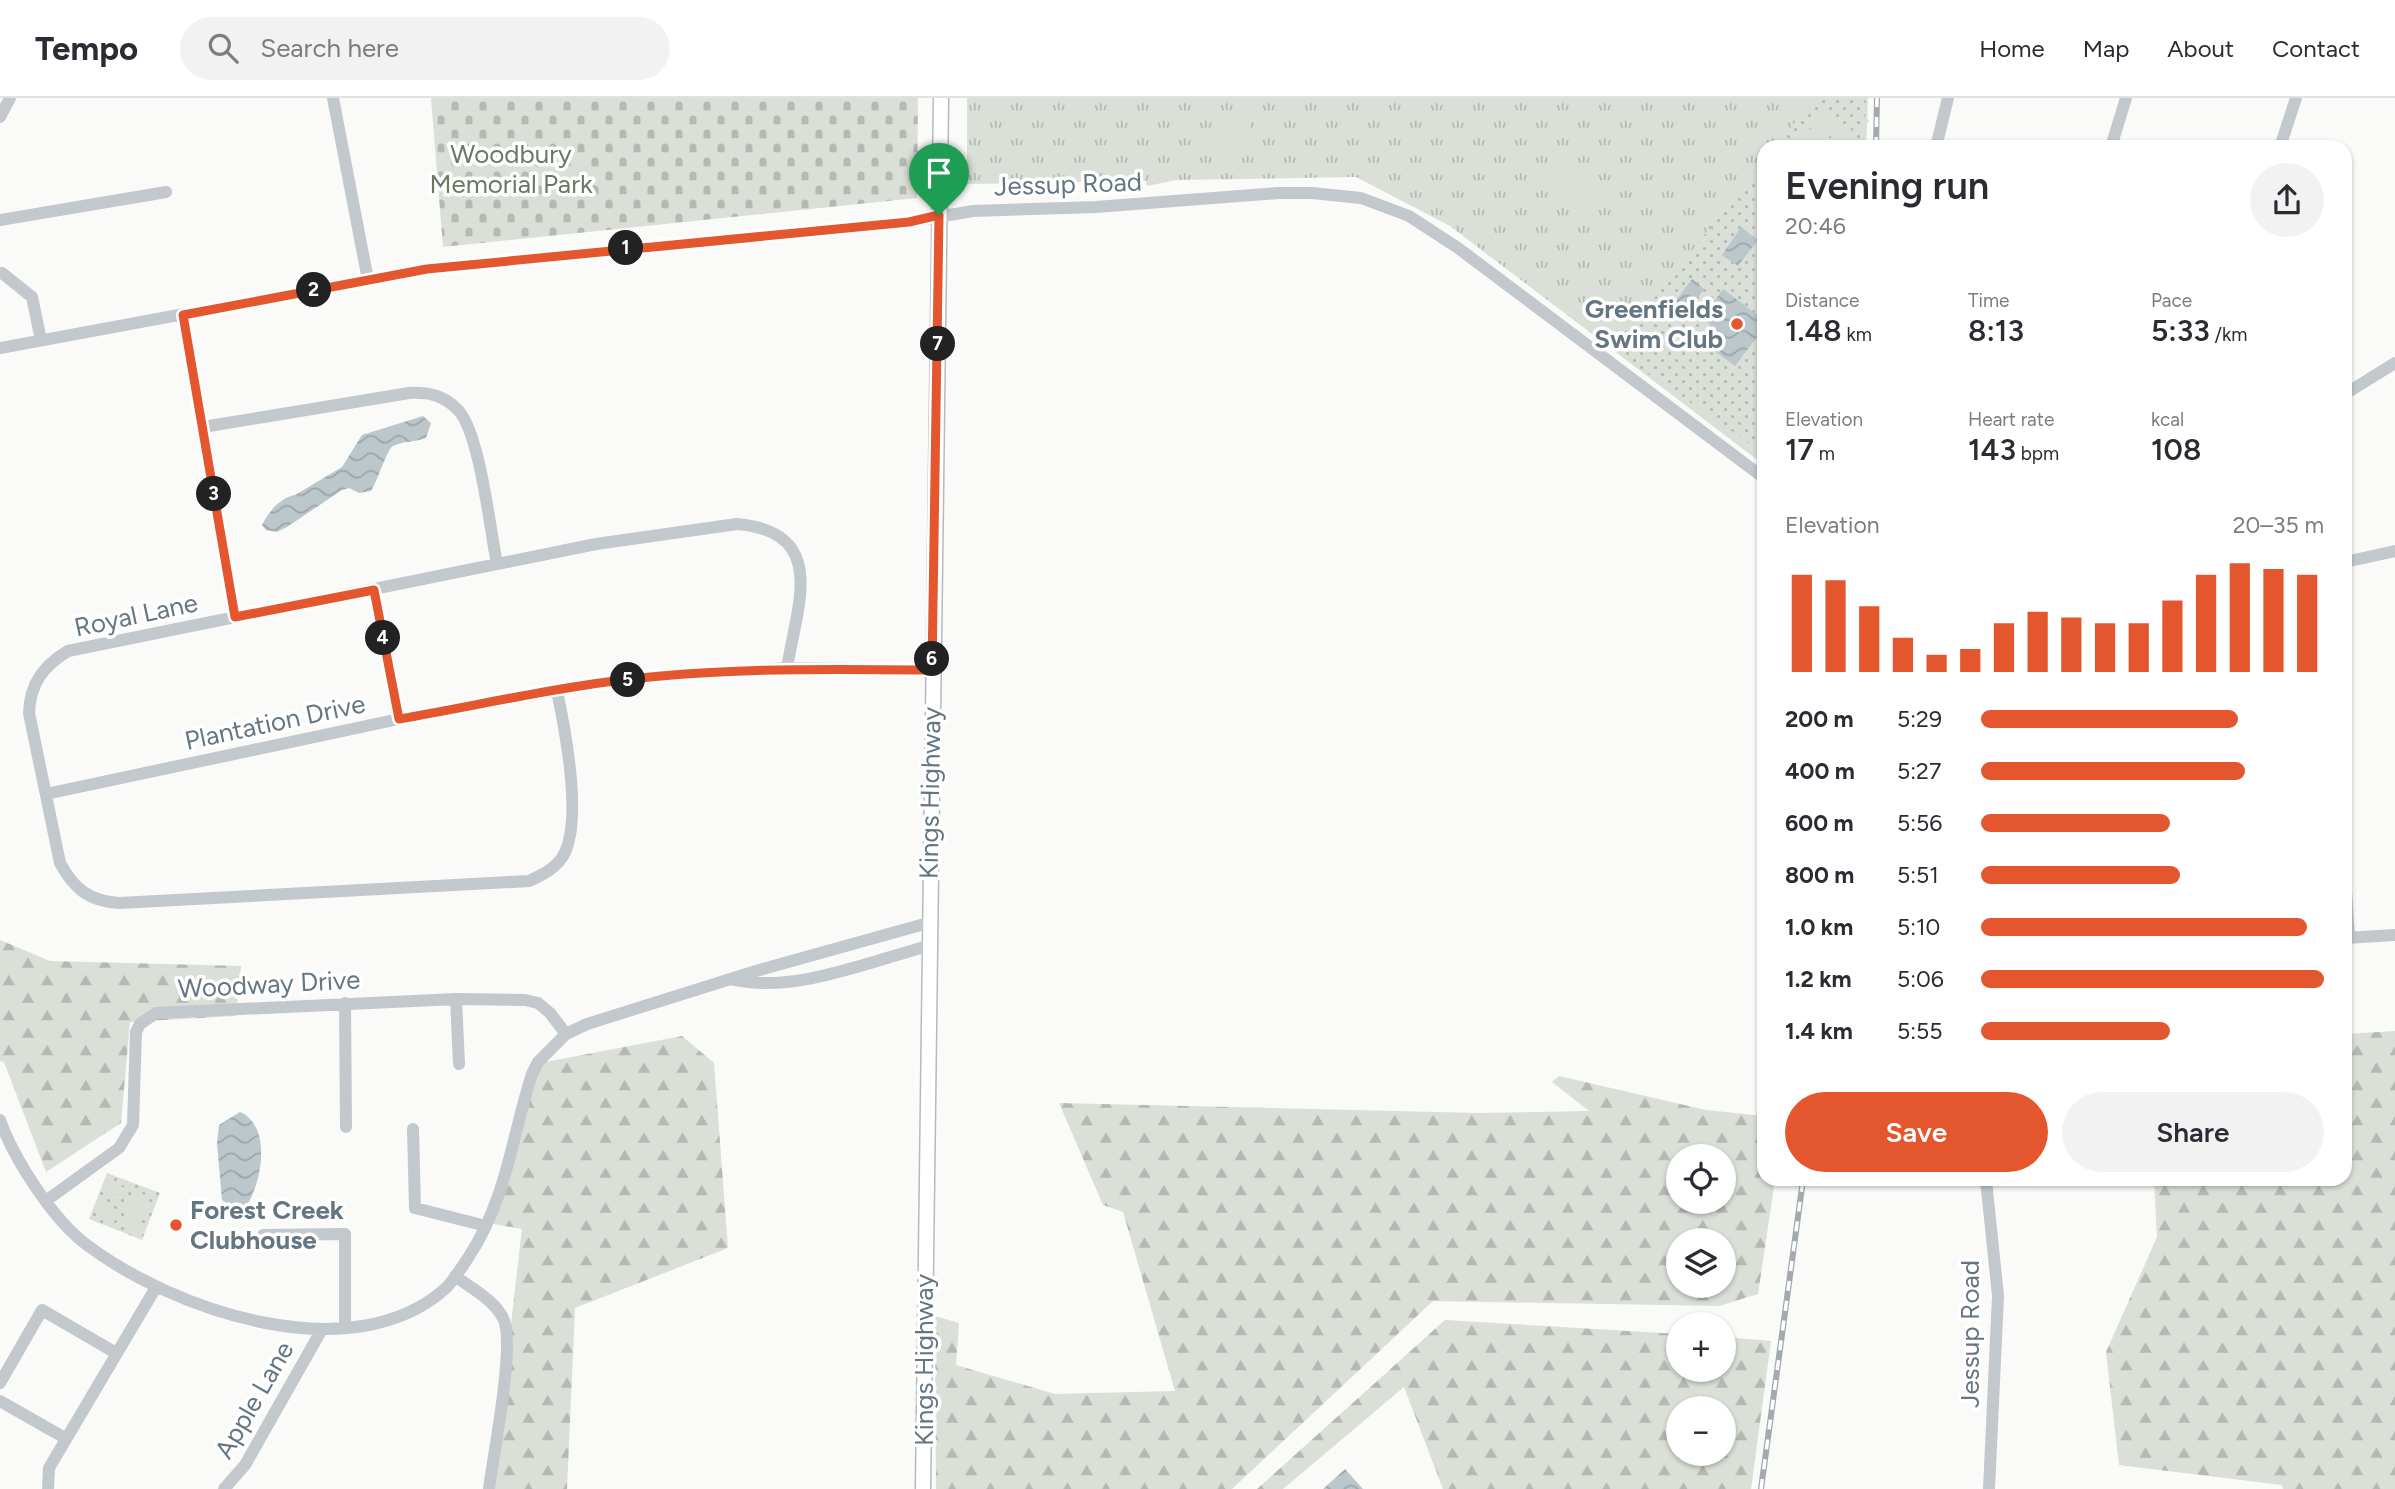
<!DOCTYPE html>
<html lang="en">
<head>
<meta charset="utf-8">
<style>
	:root { --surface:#fff; --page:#f2f2f3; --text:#2b2b33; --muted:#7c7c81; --line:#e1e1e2; --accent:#e4572e }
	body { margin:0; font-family:Figtree,sans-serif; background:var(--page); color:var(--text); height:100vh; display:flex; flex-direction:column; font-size:26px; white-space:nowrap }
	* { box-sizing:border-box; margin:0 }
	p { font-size:23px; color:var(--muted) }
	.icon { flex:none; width:38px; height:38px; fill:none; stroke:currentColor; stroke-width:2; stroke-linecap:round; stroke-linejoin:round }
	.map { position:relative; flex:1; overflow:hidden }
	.side { position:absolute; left:1757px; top:42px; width:595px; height:1046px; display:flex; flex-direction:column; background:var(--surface); border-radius:21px; box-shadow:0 2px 5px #0004 }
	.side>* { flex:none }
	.tools { position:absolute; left:1666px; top:1046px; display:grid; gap:14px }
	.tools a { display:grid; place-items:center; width:70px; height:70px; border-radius:50%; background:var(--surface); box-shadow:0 2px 5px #0004; font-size:35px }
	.pin { position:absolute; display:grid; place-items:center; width:60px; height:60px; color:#fff; margin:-72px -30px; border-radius:50% 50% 50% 0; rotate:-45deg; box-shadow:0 0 7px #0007 }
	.pin .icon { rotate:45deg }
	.km { position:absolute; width:35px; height:35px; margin:-18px; border-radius:50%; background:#222; color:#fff; font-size:19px; line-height:35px; text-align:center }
	.round { display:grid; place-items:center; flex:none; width:74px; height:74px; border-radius:37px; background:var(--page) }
	.head { display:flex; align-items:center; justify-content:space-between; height:119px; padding:0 28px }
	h1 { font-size:38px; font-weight:600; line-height:52px }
	.metrics { display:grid; grid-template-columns:repeat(3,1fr); gap:10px; height:119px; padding:7px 28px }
	.metrics div { display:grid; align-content:center }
	.metrics b { font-size:30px; font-weight:600 }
	.metrics small { font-size:19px; font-weight:400 }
	.metrics p { font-size:19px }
	.chart { height:196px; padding:14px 28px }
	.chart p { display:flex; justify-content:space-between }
	.chart svg { width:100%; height:126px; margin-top:7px; stroke:var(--accent); stroke-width:6 }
	.cta { display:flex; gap:14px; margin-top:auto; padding:14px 28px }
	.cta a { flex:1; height:80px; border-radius:42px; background:var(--accent); color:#fff; font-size:28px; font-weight:600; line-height:80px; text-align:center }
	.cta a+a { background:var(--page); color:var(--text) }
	ul { padding:0 28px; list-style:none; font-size:23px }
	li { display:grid; grid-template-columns:112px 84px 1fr; align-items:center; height:52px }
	li i { height:18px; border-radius:9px; background:var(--accent) }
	header { display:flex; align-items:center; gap:42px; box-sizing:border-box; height:98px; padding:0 35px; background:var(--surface); border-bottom:2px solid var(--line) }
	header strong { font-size:33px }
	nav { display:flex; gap:38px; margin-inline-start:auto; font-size:24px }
	.search { width:490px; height:63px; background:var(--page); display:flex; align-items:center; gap:18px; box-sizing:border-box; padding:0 24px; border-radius:38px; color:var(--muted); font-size:26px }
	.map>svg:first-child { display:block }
	.grass { fill:url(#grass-tufts) }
	.forest { fill:url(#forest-firs); fill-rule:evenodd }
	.cemetery { fill:url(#cemetery-stones) }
	.park { fill:url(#park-dots) }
	.garden { fill:#dadfd7 }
	.water { fill:url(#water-waves) }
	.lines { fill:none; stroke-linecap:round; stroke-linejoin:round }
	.major-casing { stroke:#b5babe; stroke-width:17 }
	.minor { stroke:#c3c8cc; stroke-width:12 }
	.major { stroke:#fff; stroke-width:14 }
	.rail-casing { stroke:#a2aab0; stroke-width:6 }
	.rail { stroke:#fff; stroke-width:3.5; stroke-dasharray:10; stroke-linecap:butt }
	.route-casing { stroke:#fff; stroke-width:14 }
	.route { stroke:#e4572e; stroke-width:9 }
	.poi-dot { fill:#e4572e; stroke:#fff; stroke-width:2.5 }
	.labels { text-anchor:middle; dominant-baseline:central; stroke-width:7; stroke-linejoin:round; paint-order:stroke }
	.park-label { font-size:26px; fill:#687a64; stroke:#fff }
	.street-label { font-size:26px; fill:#657683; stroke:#fff }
	.poi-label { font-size:26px; font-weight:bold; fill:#657683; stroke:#fff; text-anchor:end }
</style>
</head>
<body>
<header>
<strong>Tempo</strong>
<div class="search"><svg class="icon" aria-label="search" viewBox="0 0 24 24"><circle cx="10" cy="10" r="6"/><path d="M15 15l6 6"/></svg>Search here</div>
<nav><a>Home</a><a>Map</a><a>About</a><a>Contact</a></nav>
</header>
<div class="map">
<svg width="2395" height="1391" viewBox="0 0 2395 1391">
	<defs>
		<pattern id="grass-tufts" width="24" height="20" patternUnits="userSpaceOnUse" patternTransform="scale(1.75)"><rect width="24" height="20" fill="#dadfd7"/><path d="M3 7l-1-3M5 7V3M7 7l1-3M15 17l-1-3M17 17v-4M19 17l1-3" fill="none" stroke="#b4b9b4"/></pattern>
		<pattern id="forest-firs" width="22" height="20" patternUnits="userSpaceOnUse" patternTransform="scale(1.75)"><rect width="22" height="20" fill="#dadfd7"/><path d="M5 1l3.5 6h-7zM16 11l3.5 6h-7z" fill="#b4b9b4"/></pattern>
		<pattern id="cemetery-stones" width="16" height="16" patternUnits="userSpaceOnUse" patternTransform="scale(1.75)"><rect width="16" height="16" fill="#dadfd7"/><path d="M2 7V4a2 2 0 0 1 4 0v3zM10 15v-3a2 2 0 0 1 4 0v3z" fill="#b4b9b4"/></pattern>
		<pattern id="park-dots" width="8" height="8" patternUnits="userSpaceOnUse" patternTransform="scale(1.75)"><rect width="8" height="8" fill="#dadfd7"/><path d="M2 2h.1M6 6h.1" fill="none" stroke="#b4b9b4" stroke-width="1.8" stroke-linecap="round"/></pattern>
		<pattern id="water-waves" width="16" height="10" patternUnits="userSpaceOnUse" patternTransform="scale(1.75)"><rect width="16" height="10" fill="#bbc7cb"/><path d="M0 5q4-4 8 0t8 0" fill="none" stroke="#9ca6aa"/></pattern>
	</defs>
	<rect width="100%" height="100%" fill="#fafaf8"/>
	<!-- grass -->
	<path class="grass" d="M 967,0 L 1868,0 L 1866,49 L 1764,49 L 1764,367 L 1450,128 L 1356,79 L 1176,82 L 1147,88 L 1146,83 L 967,86 Z"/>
	<!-- forest -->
	<path class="forest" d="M 0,842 L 50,863 L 241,868 L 236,918 L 130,924 L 121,1025 L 46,1074 L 4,964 L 0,963 Z
		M 2395,933 L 2395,1391 L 2283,1391 L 2282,1387 L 2119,1367 L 2106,1254 L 2157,1139 L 2154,1082 L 2345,1082 L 2345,936 Z
		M 682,938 L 714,965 L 728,1150 L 575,1210 L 567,1391 L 492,1391 L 522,1131 L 488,1125 L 535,966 Z
		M 1559,978 L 1706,1012 L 1764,1018 L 1764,1082 L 1775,1082 L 1758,1196 L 1719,1208 L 1433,1203 L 1232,1391 L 936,1391 L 935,1218 L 959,1225 L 956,1267 L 1055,1296 L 1175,1293 L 1123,1114 L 1103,1107 L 1059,1005 L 1478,1015 L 1589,1013 L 1552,984 ZM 1678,1059 L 1724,1059 L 1724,1104 L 1678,1104 ZM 1678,1143 L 1724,1143 L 1724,1188 L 1678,1188 Z
		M 1445,1222 L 1678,1236 L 1678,1272 L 1724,1272 L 1724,1239 L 1771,1243 L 1751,1391 L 1443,1391 L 1404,1289 L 1283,1391 L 1257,1391 ZM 1678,1311 L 1724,1311 L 1724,1356 L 1678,1356 Z"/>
	<!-- cemetery -->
	<path class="cemetery" d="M 431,0 L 918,0 L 917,100 L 443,149 Z"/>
	<!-- park -->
	<path class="park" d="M 1814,0 L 1866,0 L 1865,19 L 1869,23 L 1864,30 L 1863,49 L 1775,49 Z
		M 1764,62 L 1764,355 L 1613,252 Z
		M 107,1075 L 160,1095 L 142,1142 L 89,1121 Z"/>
	<!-- garden -->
	<path class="garden" d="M 1821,10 L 1852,32 L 1841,46 L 1811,24 Z
		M 1231,13 L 1246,17 L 1253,34 L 1252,46 L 1245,56 L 1228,62 L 1216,55 L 1211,40 L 1219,21 Z
		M 1807,29 L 1835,49 L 1805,49 L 1797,43 Z
		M 1568,62 C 1587,67 1606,85 1588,103 L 1569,102 L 1552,88 C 1550,75 1555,64 1568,62 Z
		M 108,1083 L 128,1091 L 124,1100 L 104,1092 Z
		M 135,1093 L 151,1099 L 137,1134 L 120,1127 Z
		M 99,1106 L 119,1114 L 115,1123 L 95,1115 Z"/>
	<!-- water -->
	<path class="water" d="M 1741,129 L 1758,142 L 1738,168 L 1722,157 Z
		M 1692,181 L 1704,191 L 1687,214 L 1674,205 Z
		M 1723,191 L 1764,222 L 1764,230 L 1735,268 L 1709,249 L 1719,234 L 1702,220 Z
		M 423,318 L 431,325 L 426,340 C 416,344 403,343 393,348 C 387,351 378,382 371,393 L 359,395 L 349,390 L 342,392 L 287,429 L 277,434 L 266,432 L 262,427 C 269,413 280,400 295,397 L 342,369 L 362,337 Z
		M 240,1014 C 274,1029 261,1091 243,1113 L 234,1115 L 233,1109 L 222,1102 L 217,1045 L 219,1027 Z
		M 1345,1371 L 1363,1391 L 1323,1391 Z"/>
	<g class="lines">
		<defs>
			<path id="major" d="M 923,1391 L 941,0"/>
		</defs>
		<!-- major casing -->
		<use href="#major" class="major-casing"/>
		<!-- minor -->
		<path class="minor" d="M 333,0 L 368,182
			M 0,19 L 10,0
			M 1936,49 L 1948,0
			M 2111,49 L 2126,0
			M 2280,49 L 2296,0
			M 0,122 L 166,94
			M 2,175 L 32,199 L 41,242
			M 183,217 L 235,519
			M 0,250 L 427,171 L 909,124 L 973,113 L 1096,109 L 1278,95 L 1312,95 L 1361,100 L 1409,118 L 1458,150 L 1764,380
			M 2345,296 L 2395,265
			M 203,329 L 409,295 C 428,294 444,297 458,312 C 480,335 490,432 497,466
			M 2345,464 L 2395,453
			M 374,492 L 399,621
			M 557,593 C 565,631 583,724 563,758 C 555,771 542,777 529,783 L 119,805 C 89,803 74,791 60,765 L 29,615 C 30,586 43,568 68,553 L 596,446 L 737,426 C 829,434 797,507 787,570
			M 46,696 L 399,621 L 592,586 L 660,578 L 787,570 L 932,572
			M 2345,777 L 2349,839
			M 2345,840 L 2395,837
			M 734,882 C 795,895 868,864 928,848
			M 456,901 L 459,966
			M 345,905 L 346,1029
			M 0,1022 C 14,1061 53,1122 87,1147 C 175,1213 353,1274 446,1190 C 454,1182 461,1170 468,1160 C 507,1101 511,1041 532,976 L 538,964 L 566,936 L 587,926 L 756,873 L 928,825
			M 413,1031 L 415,1110 L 486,1128
			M 1986,1082 L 1998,1198 L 1989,1391
			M 47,1102 L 119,1050 L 133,1027 L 136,934 L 140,926 L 156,915 L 456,901 L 525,902 L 538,905 L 550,915 L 566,936
			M 263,1137 L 345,1136 L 345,1228
			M 455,1178 C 471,1190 494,1202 503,1220 C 516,1244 493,1358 489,1391
			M 0,1285 L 42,1212 L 116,1255
			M 0,1303 L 65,1340
			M 48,1391 L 49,1370 L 155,1191
			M 224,1391 L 245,1367 L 321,1233"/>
		<!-- major -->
		<use href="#major" class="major"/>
		<defs>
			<path id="rail" d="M 1876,49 L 1877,0
				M 1761,1391 L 1803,1082"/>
		</defs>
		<!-- rail casing -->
		<use href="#rail" class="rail-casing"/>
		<!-- rail -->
		<use href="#rail" class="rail"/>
	</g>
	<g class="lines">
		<defs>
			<path id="route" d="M 939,117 L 932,572 C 841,571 751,570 661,578 C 573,585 486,606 399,621 L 374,492 L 235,519 L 183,217 L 427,171 L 909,124 Z"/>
		</defs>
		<!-- route casing -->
		<use href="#route" class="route-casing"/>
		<!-- route -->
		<use href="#route" class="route"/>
	</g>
	<!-- markers -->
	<g class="poi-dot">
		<circle cx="1737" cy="226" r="7"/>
		<circle cx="176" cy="1127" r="7"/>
	</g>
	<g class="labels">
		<!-- park labels -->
		<g class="park-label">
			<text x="511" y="56">Woodbury<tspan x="511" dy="30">Memorial Park</tspan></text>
		</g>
		<!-- street labels -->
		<g class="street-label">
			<text transform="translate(1068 86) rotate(-2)">Jessup Road</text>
			<text transform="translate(136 517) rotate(-12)">Royal Lane</text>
			<text transform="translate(275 624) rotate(-12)">Plantation Drive</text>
			<text transform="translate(930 695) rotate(-89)">Kings Highway</text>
			<text transform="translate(269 886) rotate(-3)">Woodway Drive</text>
			<text transform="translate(1970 1236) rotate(-90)">Jessup Road</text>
			<text transform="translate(924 1262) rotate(-90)">Kings Highway</text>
			<text transform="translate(254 1302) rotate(-60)">Apple Lane</text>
		</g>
		<!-- poi labels -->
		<g class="poi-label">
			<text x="1723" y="211">Greenfields<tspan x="1723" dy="30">Swim Club</tspan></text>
			<text x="190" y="1112" text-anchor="start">Forest Creek<tspan x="190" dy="30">Clubhouse</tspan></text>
		</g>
	</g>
</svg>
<div class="tools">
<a><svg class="icon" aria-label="locate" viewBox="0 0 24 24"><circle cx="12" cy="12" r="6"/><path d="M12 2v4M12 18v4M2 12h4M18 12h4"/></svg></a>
<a><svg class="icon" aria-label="layers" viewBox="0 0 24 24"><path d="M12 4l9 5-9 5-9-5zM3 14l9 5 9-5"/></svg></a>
<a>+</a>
<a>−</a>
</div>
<div class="pin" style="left:939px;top:117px;background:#1e9e55"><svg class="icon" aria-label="arrive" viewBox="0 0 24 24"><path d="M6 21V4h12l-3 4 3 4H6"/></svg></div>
<b class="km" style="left:626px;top:150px">1</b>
<b class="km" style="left:314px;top:192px">2</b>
<b class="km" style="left:214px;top:396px">3</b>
<b class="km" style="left:383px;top:540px">4</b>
<b class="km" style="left:628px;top:582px">5</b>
<b class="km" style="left:932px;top:561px">6</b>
<b class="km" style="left:938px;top:246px">7</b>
<section class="side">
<div class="head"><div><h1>Evening run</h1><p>20:46</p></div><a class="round"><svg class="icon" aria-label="share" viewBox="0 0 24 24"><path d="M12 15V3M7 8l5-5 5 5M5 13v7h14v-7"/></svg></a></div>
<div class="metrics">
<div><p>Distance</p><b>1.48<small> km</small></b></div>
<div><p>Time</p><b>8:13</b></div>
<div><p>Pace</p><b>5:33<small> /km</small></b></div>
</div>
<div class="metrics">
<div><p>Elevation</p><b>17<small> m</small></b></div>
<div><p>Heart rate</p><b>143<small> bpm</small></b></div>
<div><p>kcal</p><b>108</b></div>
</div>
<div class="chart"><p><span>Elevation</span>20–35 m</p>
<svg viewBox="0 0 160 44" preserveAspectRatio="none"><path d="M5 44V10M15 44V12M25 44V21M35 44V32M45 44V38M55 44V36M65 44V27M75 44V23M85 44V25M95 44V27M105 44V27M115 44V19M125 44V10M135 44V6M145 44V8M155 44V10"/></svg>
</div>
<ul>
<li><b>200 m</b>5:29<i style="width:75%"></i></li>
<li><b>400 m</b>5:27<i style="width:77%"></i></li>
<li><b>600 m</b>5:56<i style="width:55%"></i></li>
<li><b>800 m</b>5:51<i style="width:58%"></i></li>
<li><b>1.0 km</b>5:10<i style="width:95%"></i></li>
<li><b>1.2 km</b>5:06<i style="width:100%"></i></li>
<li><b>1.4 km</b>5:55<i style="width:55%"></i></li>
</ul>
<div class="cta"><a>Save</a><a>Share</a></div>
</section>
</div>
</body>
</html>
